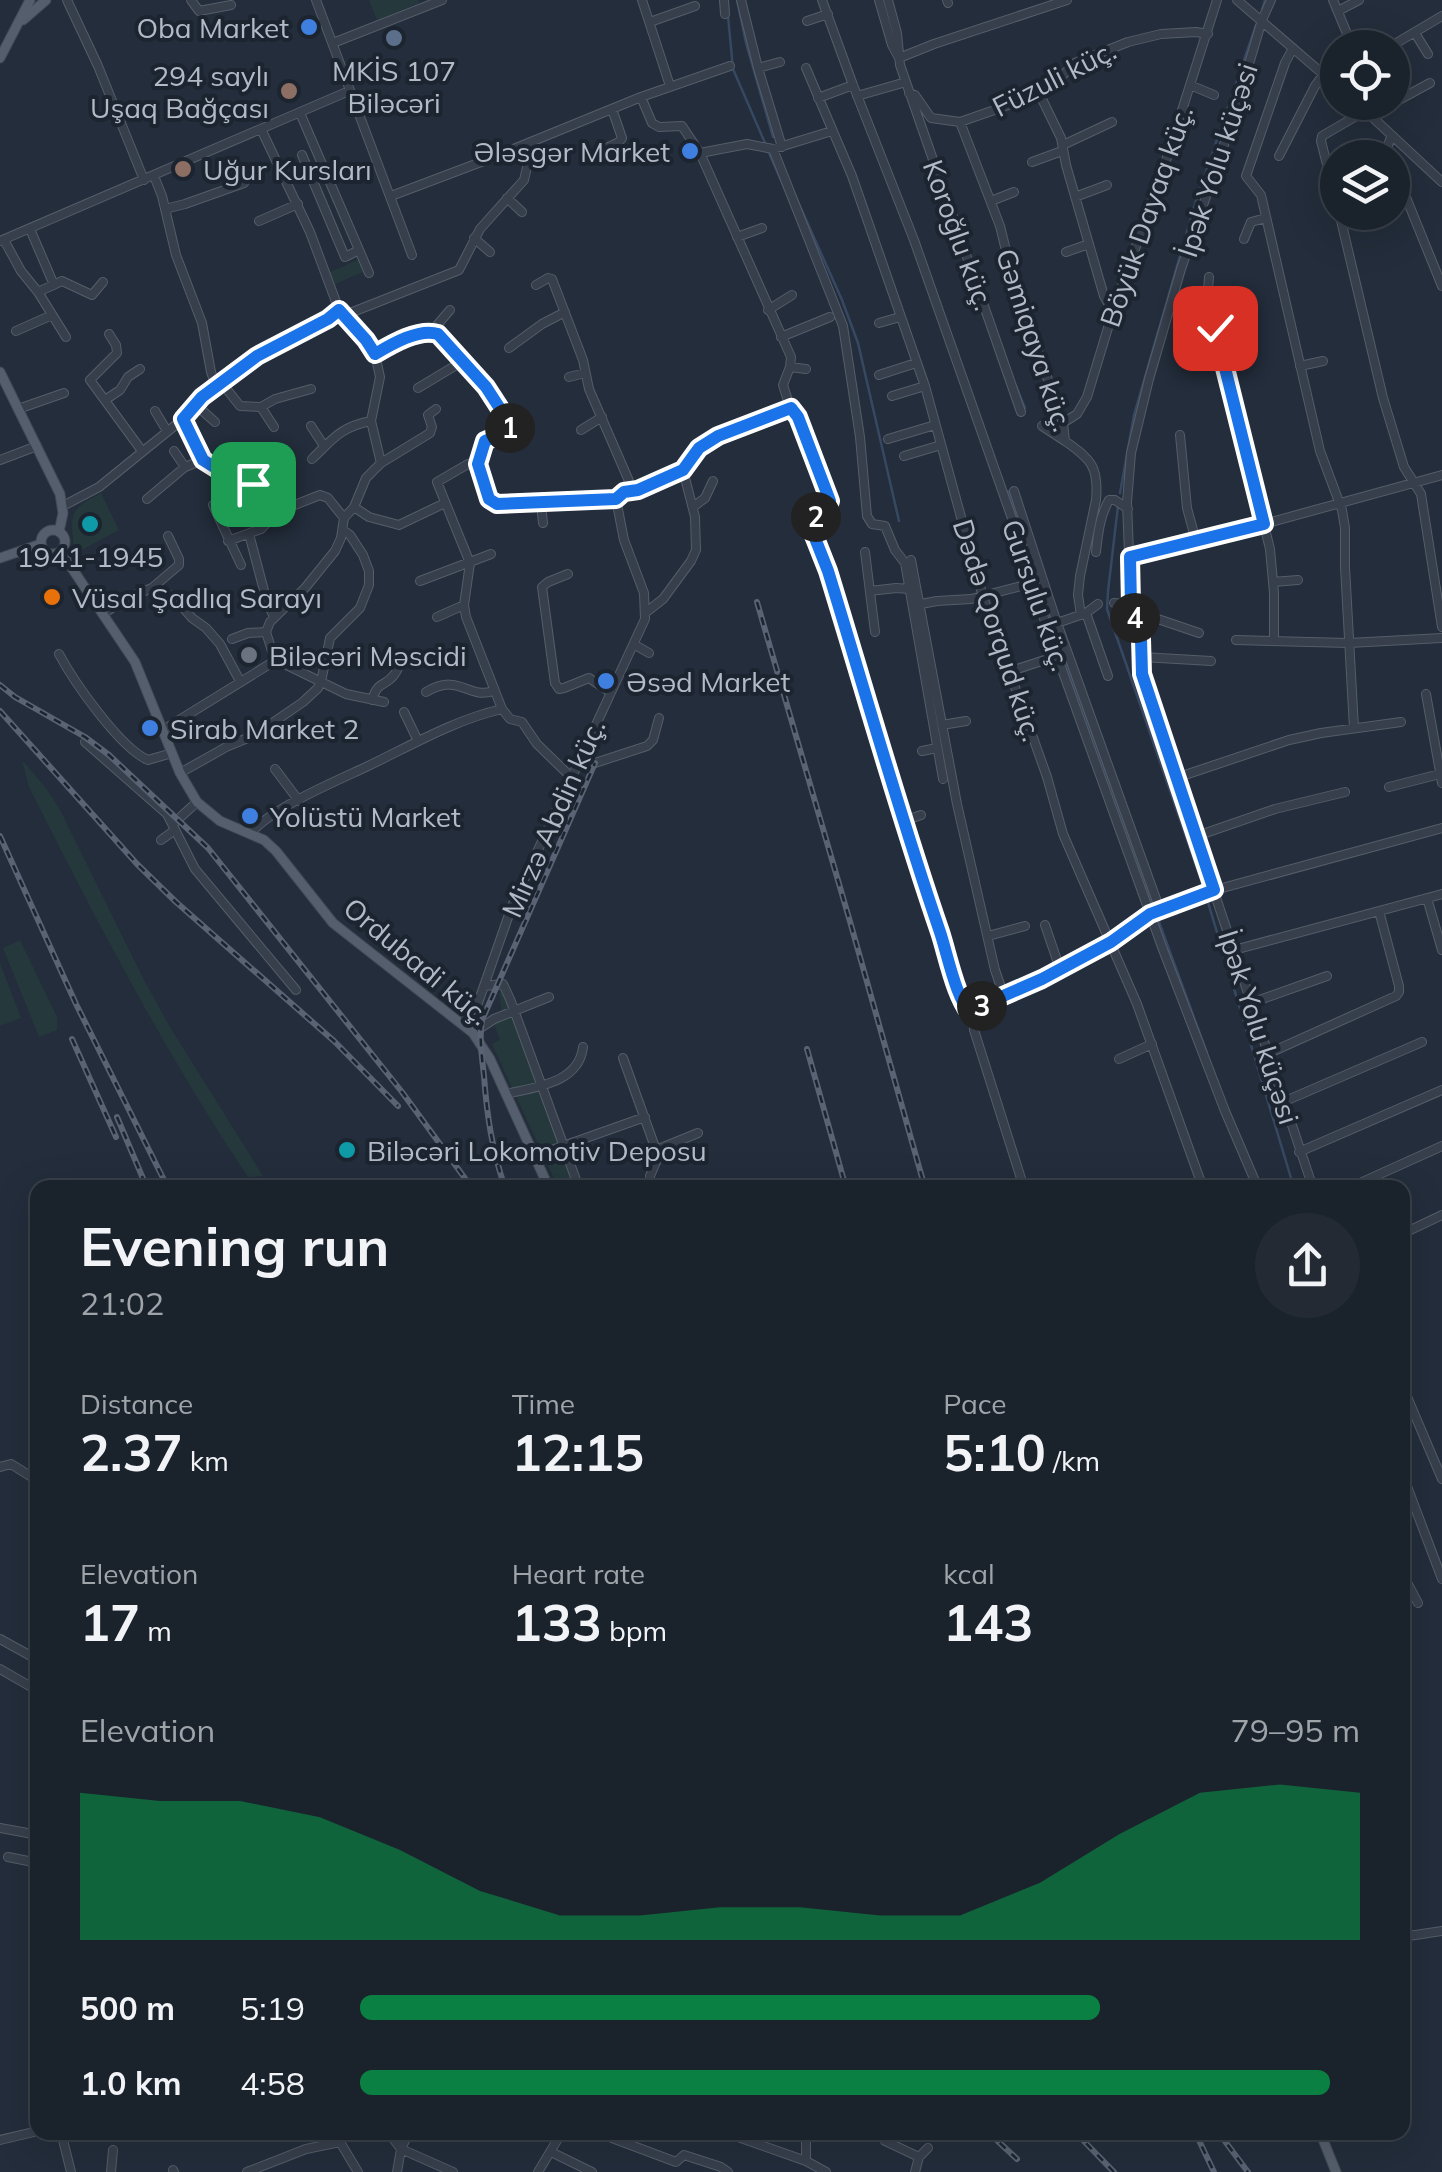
<!DOCTYPE html>
<html lang="en">
<head>
<meta charset="utf-8">
<style>
	:root { --surface:#1a222c; --page:#232a34; --text:#f1f3f6; --muted:#9fa4a9; --line:#383f48; --accent:#0b8043 }
	body { margin:0; font-family:Mulish,sans-serif; background:var(--page); color:var(--text); height:100vh; display:flex; flex-direction:column; font-size:38px; white-space:nowrap }
	* { box-sizing:border-box; margin:0 }
	p { font-size:32px; color:var(--muted) }
	.icon { flex:none; width:55px; height:55px; fill:none; stroke:currentColor; stroke-width:2; stroke-linecap:round; stroke-linejoin:round }
	.map { position:relative; flex:1; overflow:hidden }
	.panel { position:absolute; left:30px; top:1180px; width:1380px; height:960px; display:flex; flex-direction:column; background:var(--surface); border-radius:20px; box-shadow:0 10px 40px #0002,0 0 0 2px var(--line) }
	.panel>* { flex:none }
	.tools { position:absolute; left:1320px; top:30px; display:grid; gap:20px }
	.tools a { display:grid; place-items:center; width:90px; height:90px; border-radius:50%; background:var(--surface); box-shadow:0 10px 40px #0002,0 0 0 2px var(--line); font-size:50px }
	.pin { position:absolute; display:grid; place-items:center; width:85px; height:85px; color:#fff; margin:-42px; border-radius:20px; box-shadow:0 5px 15px #0006 }
	.km { position:absolute; width:50px; height:50px; margin:-25px; border-radius:50%; background:#222; color:#fff; font-size:28px; line-height:50px; text-align:center }
	.round { display:grid; place-items:center; flex:none; width:105px; height:105px; border-radius:52px; background:var(--page) }
	.head { display:flex; align-items:center; justify-content:space-between; height:170px; padding:0 50px }
	h1 { font-size:55px; font-weight:700; line-height:75px }
	.figures { display:grid; grid-template-columns:repeat(3,1fr); gap:15px; height:170px; padding:10px 50px }
	.figures div { display:grid; align-content:center }
	.figures b { font-size:50px; font-weight:700 }
	.figures small { font-size:28px; font-weight:400 }
	.figures p { font-size:28px }
	.chart { height:280px; padding:20px 50px }
	.chart p { display:flex; justify-content:space-between }
	.chart svg { width:100%; height:180px; margin-top:10px; fill:var(--accent); opacity:.7 }
	ul { padding:0 50px; list-style:none; font-size:32px }
	li { display:grid; grid-template-columns:160px 120px 1fr; align-items:center; height:75px }
	li i { height:25px; border-radius:12px; background:var(--accent) }
	.map>svg:first-child { display:block }
	.green { fill:#25393c }
	.lines { fill:none; stroke-linecap:round; stroke-linejoin:round }
	.stream { stroke:#374862; stroke-width:2.5 }
	.minor-casing { stroke:#555d69; stroke-width:10 }
	.major-casing { stroke:#404854; stroke-width:11 }
	.minor { stroke:#373f4c; stroke-width:8 }
	.major { stroke:#555e6c; stroke-width:9 }
	.rail-casing { stroke:#596373; stroke-width:6 }
	.rail { stroke:#1c2430; stroke-width:2.5; stroke-dasharray:8; stroke-linecap:butt }
	.route-casing { stroke:#fff; stroke-width:20 }
	.route { stroke:#1a73e8; stroke-width:12 }
	.shop-dot { fill:#3f7fe0; stroke:#1c2430; stroke-width:4 }
	.service-dot { fill:#5c6f8a; stroke:#1c2430; stroke-width:4 }
	.education-dot { fill:#8d6e63; stroke:#1c2430; stroke-width:4 }
	.culture-dot { fill:#0f9aa8; stroke:#1c2430; stroke-width:4 }
	.food-dot { fill:#e8710a; stroke:#1c2430; stroke-width:4 }
	.worship-dot { fill:#6b7280; stroke:#1c2430; stroke-width:4 }
	.labels { text-anchor:middle; dominant-baseline:central; stroke-width:8; stroke-linejoin:round; paint-order:stroke }
	.poi-label { font-size:28px; fill:#b2bac7; stroke:#1c2430; text-anchor:start }
	.street-label { font-size:28px; fill:#b2bac7; stroke:#1c2430 }
</style>
</head>
<body>
<div class="map">
<svg width="1442" height="2172" viewBox="0 0 1442 2172">
	<rect width="100%" height="100%" fill="#232d3b"/>
	<!-- green -->
	<path class="green" d="M 369,0 L 418,0 L 419,3 L 377,20 Z
		M 358,260 L 363,272 L 335,284 L 330,272 Z
		M 101,493 L 119,530 L 76,553 C 73,544 73,537 72,528 C 72,505 83,504 101,493 Z
		M 22,760 L 46,788 L 60,810 L 144,980 L 170,1027 L 263,1176 L 248,1177 C 165,1053 96,920 29,787 Z
		M 20,940 L 57,1017 L 57,1030 L 39,1037 L 3,948 Z
		M 0,963 L 21,1018 L 0,1026 Z
		M 503,991 L 577,1187 L 558,1187 L 492,1044 L 500,1040 L 494,1024 L 503,1019 L 499,993 Z"/>
	<g class="lines">
		<!-- stream -->
		<path class="stream" d="M 737,0 L 746,43 L 773,137
			M 884,0 L 893,33
			M 1262,10 L 1265,0
			M 728,16 L 733,69 L 765,143
			M 769,153 L 790,201
			M 795,195 L 842,300 L 858,343 L 899,521
			M 1016,386 L 1025,408
			M 1008,491 L 1052,624 L 1153,904
			M 1120,493 L 1134,415 L 1195,204 L 1256,25
			M 1118,506 L 1108,591 L 1107,609 L 1202,883
			M 1207,899 L 1294,1188
			M 1158,919 L 1207,1053"/>
		<defs>
			<path id="minor" d="M 67,0 L 98,66 L 144,180
				M 191,0 L 199,11 L 231,5
				M 316,0 L 412,255
				M 642,0 L 670,86
				M 724,0 L 725,14
				M 741,0 L 758,68 L 782,147
				M 822,0 L 853,85 L 914,240 L 1021,544 L 1047,628 L 1162,947 L 1225,1111 L 1258,1188
				M 879,0 L 892,45 L 899,58 L 934,44 L 1067,0
				M 888,0 L 897,33 L 900,65 L 1021,412
				M 947,0 L 948,3
				M 1237,0 L 1338,87
				M 1271,0 L 1262,20 L 1232,121 L 1181,269 L 1149,379 L 1131,453 L 1127,502 L 1131,605 L 1141,639 L 1141,665 L 1145,685 L 1313,1188
				M 1333,0 L 1353,48
				M 1338,11 L 1359,0
				M 807,21 L 828,14
				M 650,22 L 695,6
				M 1415,33 L 1428,54
				M 333,43 L 442,0
				M 1293,48 L 1285,63 L 1246,176 L 1261,195 L 1320,451 L 1342,510 L 1345,528 L 1345,567 L 1354,728
				M 1388,48 L 1442,16
				M 758,68 L 780,62
				M 806,68 L 852,176 L 925,386 L 983,597 L 1047,777 L 1063,834 L 1137,1004 L 1203,1188
				M 1190,85 L 1214,95
				M 909,93 L 915,95 L 931,118 L 960,122 L 1026,99 L 1061,77 L 1075,63 L 1128,42 L 1161,34 L 1196,32 L 1208,34
				M 1039,93 L 1061,138 L 1066,165 L 1104,296 L 1108,303 L 1114,308
				M 857,96 L 906,82
				M 641,97 L 652,123 L 659,127 L 682,126 L 700,153 L 791,357 L 790,367 L 783,385 L 789,404 L 799,417 L 830,501 L 826,511 L 812,519 L 810,524 L 828,571 C 865,691 899,813 940,932 C 948,956 956,1001 974,1018
				M 818,98 L 853,85
				M 1356,102 L 1442,182
				M 1372,102 L 1379,109 L 1384,108 L 1430,83
				M 300,113 L 369,273
				M 960,122 L 1000,226 L 1013,279 L 1063,423 L 1065,441 C 1091,459 1099,467 1096,500 L 1080,576 L 1078,595 L 1081,615
				M 1063,145 L 1112,122
				M 773,149 L 843,326 L 860,437 L 867,516 L 872,524 L 885,526 L 895,550 L 905,563 L 943,779
				M 598,152 L 619,142 L 622,138 L 612,109
				M 700,153 L 747,144 L 773,149 L 832,131
				M 302,155 L 345,257 L 359,250
				M 1279,156 L 1315,86 L 1323,75
				M 1390,158 L 1387,148 L 1391,137
				M 1032,162 L 1062,151
				M 1392,163 L 1442,286
				M 154,176 L 162,196 L 176,255 L 202,323 L 211,372 L 216,386
				M 391,196 L 489,159 L 641,97 L 730,66
				M 1075,197 L 1107,185
				M 507,198 L 522,212
				M 991,201 L 1014,192
				M 1338,208 L 1321,141 L 1322,136 L 1365,111
				M 165,209 L 185,204 L 244,183
				M 1339,212 L 1383,398 L 1404,467 L 1421,494 L 1442,627
				M 259,221 L 298,204
				M 30,229 L 54,285
				M 737,237 L 762,228
				M 474,238 L 490,252
				M 1244,239 L 1251,222 L 1266,218
				M 4,240 L 21,271 L 38,292 L 66,337
				M 0,241 L 349,91
				M 1066,252 L 1089,244
				M 1209,277 L 1208,290 L 1215,328 L 1270,549 L 1274,593 L 1274,641
				M 38,292 L 62,281 L 92,295 L 103,282
				M 768,310 L 792,295
				M 345,315 L 459,270 L 480,229 L 524,180 L 530,154 L 529,143
				M 879,323 L 900,317
				M 16,331 L 52,315
				M 432,331 L 450,310
				M 109,334 L 116,345 L 117,353 L 90,380 L 142,451
				M 781,337 L 830,317
				M 509,348 L 542,324 L 565,312
				M 375,354 L 394,344 L 432,331 L 438,334 L 485,387 L 510,424 L 506,432 L 485,441 C 479,468 476,475 492,502 L 541,504 L 616,499 L 624,492 L 629,481 L 589,389 L 583,360 L 552,279 L 548,278 L 536,285
				M 1300,366 L 1323,361
				M 790,367 L 806,369
				M 879,375 L 916,363
				M 569,377 L 585,373
				M 221,382 L 240,406 L 261,407 L 275,399 L 311,389
				M 418,388 L 463,361
				M 892,396 L 925,386
				M 105,400 L 120,390 L 128,377 L 140,369
				M 196,405 L 215,422
				M 261,407 L 274,427
				M 18,409 L 64,393
				M 155,411 L 167,431
				M 183,419 L 203,460
				M 1063,423 L 1077,414 L 1087,397 L 1114,308 L 1163,170 L 1217,0
				M 311,426 L 324,446
				M 1042,426 L 1065,441
				M 581,430 L 602,417
				M 1180,435 L 1187,508 L 1196,541
				M 888,439 L 935,425
				M 174,451 L 185,467
				M 904,456 L 941,445
				M 312,459 C 333,439 340,427 371,421
				M 0,460 L 37,446
				M 478,461 L 468,464 L 437,482 L 470,563 L 464,605 L 466,617 L 502,709 L 510,719 L 522,722 L 537,744 L 571,777
				M 381,463 L 430,433 L 432,427 L 428,415 L 436,409
				M 1014,491 L 1057,623 L 1160,910
				M 624,492 L 638,490 L 683,470
				M 147,499 L 185,467 L 203,460 L 222,473 L 238,489 L 253,484
				M 541,504 L 543,523
				M 213,505 L 241,565
				M 63,506 L 99,487 L 183,419 L 202,397 L 250,361 L 328,319 L 339,310
				M 354,507 L 369,517 L 399,525 L 445,503
				M 693,507 L 705,498 L 713,481
				M 249,534 L 267,602 L 274,617
				M 228,541 L 261,529 L 277,512 L 320,495 L 328,498 L 344,518
				M 865,552 L 875,632
				M 1096,552 C 1098,533 1100,516 1109,500 L 1115,500 L 1128,509
				M 1130,557 L 1264,524 L 1442,475
				M 911,560 L 957,804 L 995,970 L 1004,996
				M 568,574 L 548,582 L 542,587 L 555,683 L 559,689 L 564,688 L 589,678 L 610,692
				M 420,581 L 491,554
				M 1273,582 L 1298,580
				M 152,588 L 174,597 L 192,618 L 206,628 L 220,644 L 240,681
				M 870,591 L 896,588 L 910,589
				M 1114,603 L 1131,605
				M 921,604 L 937,601 L 971,599 L 1033,583
				M 645,613 L 663,599 L 691,561 L 696,550 L 695,517 L 683,470 C 704,432 753,422 791,408
				M 1086,613 L 1108,676
				M 103,614 L 125,599 L 152,588 L 179,565 L 179,559 L 168,536
				M 437,617 L 464,605
				M 1134,617 L 1149,616 L 1199,633
				M 1057,623 L 1086,613 L 1098,604
				M 232,639 L 248,633 L 266,632
				M 1236,640 L 1349,643 L 1442,638
				M 635,645 L 649,653
				M 59,654 C 74,682 120,748 148,760 L 172,753
				M 1142,657 L 1211,661
				M 274,659 L 346,694 L 384,702
				M 1011,671 L 1057,656
				M 426,692 C 460,672 468,700 493,691
				M 1426,694 L 1442,783
				M 372,700 C 378,680 385,687 394,675 C 401,666 395,665 410,656
				M 404,712 L 418,741
				M 942,725 L 966,721
				M 163,730 L 273,662 L 273,654 L 266,632 L 270,622 L 305,588 L 335,551 L 341,538 L 344,518 L 354,507 L 366,478 L 381,463 L 371,421 L 380,377 L 375,354 L 366,340 L 339,310 L 310,232 L 261,129
				M 85,742 L 167,814 L 195,869 L 296,990
				M 922,751 L 937,748
				M 579,762 L 595,763 L 647,746 L 653,740 L 659,718
				M 275,769 L 299,801
				M 180,773 L 228,746 L 255,735 L 303,702 L 318,688 L 322,677 L 330,638 L 360,608 L 369,585 L 369,571 L 363,555 L 350,535 L 343,530
				M 1176,778 L 1289,740 L 1321,733 L 1401,722
				M 1389,787 L 1440,774
				M 904,821 L 921,815
				M 174,823 L 197,802
				M 251,833 C 270,809 336,781 366,767 C 410,746 454,720 502,709
				M 1197,836 L 1275,809 L 1345,792
				M 161,840 L 175,830
				M 1427,898 L 1442,950
				M 1045,925 L 1060,969
				M 988,936 L 1025,926
				M 1234,950 L 1442,894
				M 484,986 L 503,984 L 510,999 L 579,1188
				M 1251,1003 L 1327,976
				M 462,1023 L 478,1003 L 512,906 L 645,619 L 644,593 L 624,540 L 616,499
				M 473,1033 L 494,1019 L 549,997
				M 1267,1054 L 1396,996 L 1399,992 L 1399,986 L 1379,911
				M 623,1058 L 656,1150 L 656,1162 L 650,1176
				M 1119,1059 L 1152,1044
				M 506,1094 C 536,1087 579,1083 583,1047
				M 1283,1102 L 1422,1042
				M 656,1150 L 698,1133
				M 1299,1152 L 1442,1090
				M 535,1156 L 645,1117
				M 1024,1188 L 974,1030 L 974,1018 L 978,1009 L 1041,979 L 1111,942 L 1146,916 L 1160,910 L 1215,890 L 1442,828
				M 1349,1188 L 1442,1146
				M 1402,1234 L 1442,1215
				M 1402,1385 L 1442,1479
				M 0,1467 L 11,1464 L 38,1481
				M 1402,1473 L 1442,1579
				M 1402,1573 L 1418,1603
				M 0,1639 L 38,1660
				M 0,1669 L 33,1688 L 38,1700
				M 0,1828 L 38,1835
				M 8,1857 L 38,1863
				M 1402,1937 L 1442,1931
				M 61,2132 L 71,2172
				M 334,2132 L 358,2172
				M 388,2132 L 401,2149 L 453,2172
				M 596,2132 L 676,2162
				M 724,2132 L 806,2161 L 826,2172
				M 0,2140 L 38,2131
				M 885,2141 L 919,2157
				M 551,2152 L 592,2172
				M 806,2161 L 806,2132
				M 676,2162 L 684,2155 L 721,2167 L 728,2172
				M 173,2170 L 174,2172
				M 111,2172 L 113,2150
				M 247,2172 L 306,2149 L 340,2142
				M 397,2172 L 401,2149 L 409,2132
				M 538,2172 L 562,2132
				M 915,2172 L 919,2157 L 928,2148"/>
			<path id="major" d="M 23,20 L 46,0
				M 0,58 L 30,0
				M 0,372 L 60,494 L 63,513 L 59,532
				M41 542a12 12 0 1 1 24 0a12 12 0 1 1-24 0Z
				M 61,552 L 135,662 L 180,773 L 197,802 L 220,821 L 264,840 L 276,851 L 333,923 L 473,1033 L 490,1059 L 549,1188
				M 0,558 L 41,544
				M 1320,2132 L 1336,2172"/>
		</defs>
		<!-- minor casing -->
		<use href="#minor" class="minor-casing"/>
		<!-- major casing -->
		<use href="#major" class="major-casing"/>
		<!-- minor -->
		<use href="#minor" class="minor"/>
		<!-- major -->
		<use href="#major" class="major"/>
		<defs>
			<path id="rail" d="M 757,602 L 851,925 L 925,1188
				M 0,685 L 15,697 L 85,737 L 109,755 L 208,848 L 402,1092 L 472,1188
				M 0,711 L 137,864 L 176,902 L 334,1041 L 398,1106
				M 0,836 L 76,1004 L 168,1188
				M 72,1039 L 116,1137
				M 807,1049 L 846,1188
				M 117,1117 L 147,1188
				M 505,1188 C 492,1149 487,1117 484,1076 C 482,1057 479,1039 482,1020 L 595,763
				M 988,2132 L 1017,2159
				M 1075,2132 L 1114,2172
				M 1195,2132 L 1214,2172
				M 1218,2132 L 1248,2172"/>
		</defs>
		<!-- rail casing -->
		<use href="#rail" class="rail-casing"/>
		<!-- rail -->
		<use href="#rail" class="rail"/>
	</g>
	<g class="lines">
		<defs>
			<path id="route" d="M 253,484 L 238,489 L 222,472 L 203,460 L 183,419 L 202,397 L 257,356 L 328,319 L 339,310 L 366,340 L 375,354 C 392,344 419,328 438,334 L 486,387 L 510,424 L 506,432 L 485,441 L 478,464 L 489,499 L 497,504 L 616,499 L 624,492 L 638,490 L 683,470 L 699,448 L 718,436 L 791,408 L 798,417 L 830,501 L 826,511 L 810,521 L 811,528 L 828,571 C 865,691 899,813 940,932 C 948,956 956,1001 974,1018 L 978,1009 L 987,1003 L 1042,979 L 1111,942 L 1150,914 L 1214,890 L 1142,674 L 1141,639 L 1131,605 L 1130,557 L 1264,524 L 1215,328"/>
		</defs>
		<!-- route casing -->
		<use href="#route" class="route-casing"/>
		<!-- route -->
		<use href="#route" class="route"/>
	</g>
	<!-- markers -->
	<g class="shop-dot">
		<circle cx="309" cy="27" r="10"/>
		<circle cx="690" cy="151" r="10"/>
		<circle cx="606" cy="681" r="10"/>
		<circle cx="150" cy="728" r="10"/>
		<circle cx="250" cy="816" r="10"/>
	</g>
	<circle class="service-dot" cx="394" cy="38" r="10"/>
	<g class="education-dot">
		<circle cx="289" cy="91" r="10"/>
		<circle cx="183" cy="169" r="10"/>
	</g>
	<g class="culture-dot">
		<circle cx="90" cy="524" r="10"/>
		<circle cx="347" cy="1150" r="10"/>
	</g>
	<circle class="food-dot" cx="52" cy="597" r="10"/>
	<circle class="worship-dot" cx="249" cy="655" r="10"/>
	<g class="labels">
		<!-- poi labels -->
		<g class="poi-label">
			<text x="289" y="27" text-anchor="end">Oba Market</text>
			<text x="394" y="70" text-anchor="middle">MKİS 107<tspan x="394" dy="32">Biləcəri</tspan></text>
			<text x="269" y="75" text-anchor="end">294 saylı<tspan x="269" dy="32">Uşaq Bağçası</tspan></text>
			<text x="670" y="151" text-anchor="end">Ələsgər Market</text>
			<text x="203" y="169">Uğur Kursları</text>
			<text x="90" y="556" text-anchor="middle">1941-1945</text>
			<text x="72" y="597">Vüsal Şadlıq Sarayı</text>
			<text x="269" y="655">Biləcəri Məscidi</text>
			<text x="626" y="681">Əsəd Market</text>
			<text x="170" y="728">Sirab Market 2</text>
			<text x="270" y="816">Yolüstü Market</text>
			<text x="367" y="1150">Biləcəri Lokomotiv Deposu</text>
		</g>
		<!-- street labels -->
		<g class="street-label">
			<text transform="translate(1054 78) rotate(-27)">Füzuli küç.</text>
			<text transform="translate(1217 160) rotate(-72)">İpək Yolu küçəsi</text>
			<text transform="translate(1146 216) rotate(-71)">Böyük Dayaq küç.</text>
			<text transform="translate(959 235) rotate(70)">Koroğlu küç.</text>
			<text transform="translate(1035 340) rotate(72)">Gəmiqaya küç.</text>
			<text transform="translate(1037 595) rotate(71)">Gursulu küç.</text>
			<text transform="translate(998 630) rotate(72)">Dədə Qorqud küç.</text>
			<text transform="translate(553 818) rotate(-66)">Mirzə Abdin küç.</text>
			<text transform="translate(417 961) rotate(40)">Ordubadi küç.</text>
			<text transform="translate(1259 1027) rotate(72)">İpək Yolu küçəsi</text>
		</g>
	</g>
</svg>
<div class="tools">
<a><svg class="icon" aria-label="locate" viewBox="0 0 24 24"><circle cx="12" cy="12" r="6"/><path d="M12 2v4M12 18v4M2 12h4M18 12h4"/></svg></a>
<a><svg class="icon" aria-label="layers" viewBox="0 0 24 24"><path d="M12 4l9 5-9 5-9-5zM3 14l9 5 9-5"/></svg></a>
</div>
<div class="pin" style="left:253px;top:484px;background:#1e9e55"><svg class="icon" aria-label="arrive" viewBox="0 0 24 24"><path d="M6 21V4h12l-3 4 3 4H6"/></svg></div>
<div class="pin" style="left:1215px;top:328px;background:#d93025"><svg class="icon" aria-label="check" viewBox="0 0 24 24"><path d="M5 12l5 5 9-10"/></svg></div>
<b class="km" style="left:510px;top:428px">1</b>
<b class="km" style="left:816px;top:517px">2</b>
<b class="km" style="left:982px;top:1006px">3</b>
<b class="km" style="left:1135px;top:618px">4</b>
<section class="panel">
<div class="head"><div><h1>Evening run</h1><p>21:02</p></div><a class="round"><svg class="icon" aria-label="share" viewBox="0 0 24 24"><path d="M12 15V3M7 8l5-5 5 5M5 13v7h14v-7"/></svg></a></div>
<div class="figures">
<div><p>Distance</p><b>2.37<small> km</small></b></div>
<div><p>Time</p><b>12:15</b></div>
<div><p>Pace</p><b>5:10<small> /km</small></b></div>
</div>
<div class="figures">
<div><p>Elevation</p><b>17<small> m</small></b></div>
<div><p>Heart rate</p><b>133<small> bpm</small></b></div>
<div><p>kcal</p><b>143</b></div>
</div>
<div class="chart"><p><span>Elevation</span>79–95 m</p>
<svg viewBox="0 0 160 44" preserveAspectRatio="none"><path d="M0 44V8L10 10L20 10L30 14L40 22L50 32L60 38L70 38L80 36L90 36L100 38L110 38L120 30L130 18L140 8L150 6L160 8V44z"/></svg>
</div>
<ul>
<li><b>500 m</b>5:19<i style="width:74%"></i></li>
<li><b>1.0 km</b>4:58<i style="width:97%"></i></li>
</ul>
</section>
</div>
</body>
</html>
